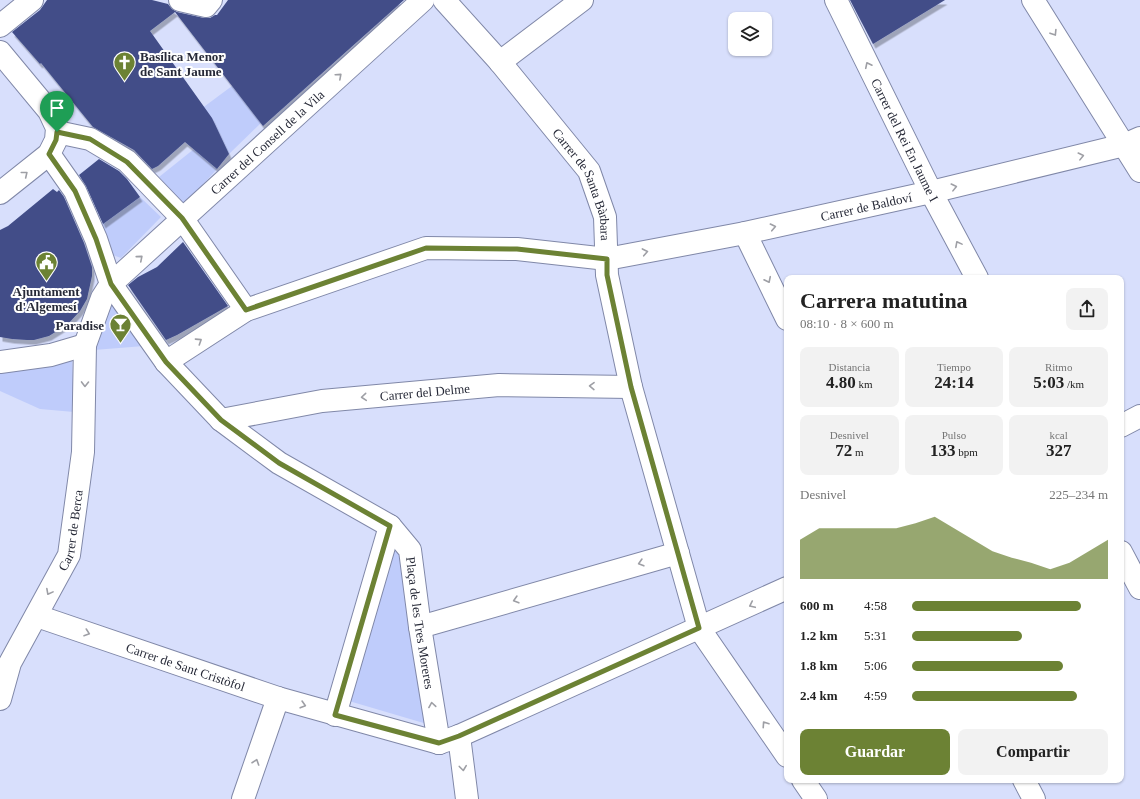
<!DOCTYPE html>
<html lang="es">
<head>
<meta charset="utf-8">
<style>
	:root { --surface:#fff; --page:#f2f2f2; --text:#222; --muted:#767676; --accent:#6c8234 }
	body { margin:0; font-family:"Times New Roman",serif; background:var(--page); color:var(--text); height:100vh; display:flex; flex-direction:column; font-size:15px; white-space:nowrap }
	* { box-sizing:border-box; margin:0 }
	p { font-size:13px; color:var(--muted) }
	.icon { flex:none; width:22px; height:22px; fill:none; stroke:currentColor; stroke-width:2; stroke-linecap:round; stroke-linejoin:round }
	.map { position:relative; flex:1; overflow:hidden }
	.sheet { position:absolute; left:784px; top:275px; width:340px; height:508px; display:flex; flex-direction:column; background:var(--surface); border-radius:8px; box-shadow:0 1px 3px #0004 }
	.sheet>* { flex:none }
	.controls { position:absolute; left:728px; top:12px; display:grid; gap:8px }
	.controls a { display:grid; place-items:center; width:44px; height:44px; border-radius:8px; background:var(--surface); box-shadow:0 1px 3px #0004; font-size:20px }
	.pin { position:absolute; display:grid; place-items:center; width:34px; height:34px; color:#fff; margin:-41px -17px; border-radius:50% 50% 50% 0; rotate:-45deg; box-shadow:0 0 4px #0007 }
	.pin .icon { rotate:45deg }
	.round { display:grid; place-items:center; flex:none; width:42px; height:42px; border-radius:8px; background:var(--page) }
	.overview { display:flex; align-items:center; justify-content:space-between; height:68px; padding:0 16px }
	h1 { font-size:22px; font-weight:800; line-height:30px }
	.metrics { display:grid; grid-template-columns:repeat(3,1fr); gap:6px; height:68px; padding:4px 16px }
	.metrics div { display:grid; align-content:center; border-radius:8px; background:var(--page); text-align:center }
	.metrics b { font-size:17px; font-weight:800 }
	.metrics small { font-size:11px; font-weight:400 }
	.metrics p { font-size:11px }
	.chart { height:112px; padding:8px 16px }
	.chart p { display:flex; justify-content:space-between }
	.chart svg { width:100%; height:72px; margin-top:4px; fill:var(--accent); opacity:.7 }
	.action { display:flex; gap:8px; margin-top:auto; padding:8px 16px }
	.action a { flex:1; height:46px; border-radius:8px; background:var(--accent); color:#fff; font-size:16px; font-weight:800; line-height:46px; text-align:center }
	.action a+a { background:var(--page); color:var(--text) }
	ul { padding:0 16px; list-style:none; font-size:13px }
	li { display:grid; grid-template-columns:64px 48px 1fr; align-items:center; height:30px }
	li i { height:10px; border-radius:5px; background:var(--accent) }
	.map>svg:first-child { display:block }
	.green { fill:#bfccfb }
	.building { fill:#424e88; filter:url(#shadow) }
	.lines { fill:none; stroke-linecap:round; stroke-linejoin:round }
	.minor-casing { stroke:#8088a8; stroke-width:24 }
	.minor { stroke:#fff; stroke-width:22 }
	.oneway { stroke:#9e9fa5 }
	.route-casing { stroke:#fff; stroke-width:8 }
	.route { stroke:#6c8234; stroke-width:5 }
	.labels { text-anchor:middle; dominant-baseline:central; stroke-width:4; stroke-linejoin:round; paint-order:stroke }
	.poi-label { font-size:13px; font-weight:bold; fill:#272a38; stroke:#fff; text-anchor:start }
	.street-label { font-size:13px; fill:#272a38; stroke:#fff }
</style>
</head>
<body>
<div class="map">
<svg width="1140" height="799" viewBox="0 0 1140 799">
	<defs>
		<filter id="shadow"><feDropShadow dx="2.5" dy="4.5" stdDeviation="0" flood-color="#0004"/></filter>
	</defs>
	<rect width="100%" height="100%" fill="#d8dffc"/>
	<!-- green -->
	<path class="green" d="M 232,86 L 261,123 L 229,154 L 201,109 Z
		M 194,149 L 217,169 L 183,206 L 159,177 Z
		M 140,197 L 161,217 L 121,258 L 110,254 L 95,229 Z
		M 110,303 L 114,303 L 144,346 L 94,350 Z
		M 72,358 L 74,412 L 40,409 L 0,391 L 0,372 Z
		M 390,541 L 403,553 L 427,724 L 349,701 Z"/>
	<!-- building -->
	<path class="building" d="M 47,0 L 152,0 L 168,4 L 172,9 L 177,12 L 204,18 L 210,18 L 215,15 L 217,15 L 228,0 L 404,0 L 263,126 L 175,12 L 150,31 L 212,118 L 229,154 L 217,169 L 185,142 L 158,166 L 152,169 L 134,150 L 93,127 L 41,63 L 40,64 L 12,32 L 40,10 Z
		M 850,0 L 945,0 L 873,44 Z
		M 99,159 L 119,171 L 127,179 L 140,197 L 103,224 L 86,186 L 79,175 Z
		M 53,189 L 57,192 L 59,190 L 64,197 L 84,243 L 92,267 L 92,276 L 87,299 L 80,311 L 68,324 L 49,336 L 34,340 L 27,340 L 12,339 L 0,337 L 0,230 L 8,226 Z
		M 183,242 L 228,306 L 177,335 L 166,340 L 128,285 L 138,277 L 157,267 Z"/>
	<g class="lines">
		<defs>
			<g id="minor">
				<path d="M 180,0 L 206,6 L 211,0"/>
				<path id="s1" d="M 444,0 L 500,62 L 589,171 L 605,217 L 607,275 L 631,387 L 699,628 L 787,756"/>
				<path id="s2" d="M 836,0 L 931,192 L 977,278"/>
				<path d="M 1033,0 L 1140,171"/>
				<path d="M 0,26 L 32,0"/>
				<path d="M 0,52 L 49,111 L 57,128 L 56,140 L 49,154 L 0,193"/>
				<path d="M 500,62 L 582,0"/>
				<path d="M 57,132 L 90,139 L 127,161 L 182,218 L 246,310"/>
				<path id="s3" d="M 49,154 L 75,191 L 96,239 L 111,284 L 166,362 L 221,420 L 279,463 L 390,526 L 410,550 L 420,627 L 439,743"/>
				<path d="M 745,233 L 787,319"/>
				<path d="M 0,362 L 51,355 L 85,345"/>
				<path id="s4" d="M 166,362 L 246,310 L 426,248 L 517,249 L 607,259 L 745,233 L 931,192 L 1124,145 L 1140,138"/>
				<path id="s5" d="M 221,420 L 322,401 L 499,385 L 631,387"/>
				<path d="M 1121,426 L 1140,416"/>
				<path d="M 1121,552 L 1140,588"/>
				<path id="s6" d="M 37,616 L 278,698 L 439,743"/>
				<path d="M 420,627 L 678,553"/>
				<path id="s7" d="M 0,699 L 10,663 L 69,555 L 83,452 L 85,345 L 102,298 L 111,284 L 423,0"/>
				<path d="M 335,715 L 390,526"/>
				<path d="M 459,736 L 467,799"/>
				<path d="M 439,743 L 459,736 L 787,588"/>
				<path d="M 803,780 L 816,799"/>
				<path d="M 1024,780 L 1034,799"/>
				<path d="M 243,799 L 278,698"/>
			</g>
		</defs>
		<!-- minor casing -->
		<use href="#minor" class="minor-casing"/>
		<!-- minor -->
		<use href="#minor" class="minor"/>
	</g>
	<!-- one-way arrows -->
	<defs><path id="oneway-chevron" d="M-2-3.5L2.5 0L-2 3.5" fill="none" stroke-width="1.6" stroke-linecap="round" stroke-linejoin="round"/></defs>
	<g class="oneway">
		<use href="#oneway-chevron" transform="translate(1054 33) rotate(58)"/>
		<use href="#oneway-chevron" transform="translate(868 65) rotate(-116)"/>
		<use href="#oneway-chevron" transform="translate(339 76) rotate(-42)"/>
		<use href="#oneway-chevron" transform="translate(1081 156) rotate(-14)"/>
		<use href="#oneway-chevron" transform="translate(25 174) rotate(-39)"/>
		<use href="#oneway-chevron" transform="translate(954 187) rotate(-14)"/>
		<use href="#oneway-chevron" transform="translate(773 227) rotate(-12)"/>
		<use href="#oneway-chevron" transform="translate(958 244) rotate(-118)"/>
		<use href="#oneway-chevron" transform="translate(645 252) rotate(-11)"/>
		<use href="#oneway-chevron" transform="translate(140 258) rotate(-41)"/>
		<use href="#oneway-chevron" transform="translate(768 280) rotate(64)"/>
		<use href="#oneway-chevron" transform="translate(199 341) rotate(-33)"/>
		<use href="#oneway-chevron" transform="translate(85 384) rotate(91)"/>
		<use href="#oneway-chevron" transform="translate(592 386) rotate(-179)"/>
		<use href="#oneway-chevron" transform="translate(364 397) rotate(175)"/>
		<use href="#oneway-chevron" transform="translate(641 563) rotate(164)"/>
		<use href="#oneway-chevron" transform="translate(49 592) rotate(118)"/>
		<use href="#oneway-chevron" transform="translate(516 600) rotate(164)"/>
		<use href="#oneway-chevron" transform="translate(752 605) rotate(155)"/>
		<use href="#oneway-chevron" transform="translate(87 633) rotate(19)"/>
		<use href="#oneway-chevron" transform="translate(303 705) rotate(16)"/>
		<use href="#oneway-chevron" transform="translate(432 705) rotate(-99)"/>
		<use href="#oneway-chevron" transform="translate(765 724) rotate(-124)"/>
		<use href="#oneway-chevron" transform="translate(256 762) rotate(-71)"/>
		<use href="#oneway-chevron" transform="translate(463 768) rotate(83)"/>
	</g>
	<g class="lines">
		<defs>
			<path id="route" d="M 57,132 L 90,139 L 127,162 L 182,218 L 246,310 L 426,248 L 517,249 L 607,259 L 607,275 L 631,387 L 699,628 L 459,736 L 439,743 L 335,715 L 390,526 L 279,463 L 221,420 L 166,362 L 111,284 L 96,239 L 75,191 L 49,154 L 56,140 Z"/>
		</defs>
		<!-- route casing -->
		<use href="#route" class="route-casing"/>
		<!-- route -->
		<use href="#route" class="route"/>
	</g>
	<!-- icons -->
	<defs>
		<symbol id="church-pin" viewBox="-11 -11 22 30"><path d="M0 17L-7.5 6A9.5 9.5 0 1 1 7.5 6Z" fill="#6c8234" stroke="#fff"/><path d="M-1.2-6h2.4v3.5h3.3v2.4h-3.3V6h-2.4V-.1h-3.3v-2.4h3.3Z" fill="#fff"/></symbol>
		<symbol id="civic-pin" viewBox="-11 -11 22 30"><path d="M0 17L-7.5 6A9.5 9.5 0 1 1 7.5 6Z" fill="#6c8234" stroke="#fff"/><path d="M-.6-6.5H3V-4.5H.6V-3L4-1V1h2V6H-6V1h2V-1L-.6-3ZM-1.2 2.5V6h2.4V2.5Z" fill="#fff"/></symbol>
		<symbol id="bar-pin" viewBox="-11 -11 22 30"><path d="M0 17L-7.5 6A9.5 9.5 0 1 1 7.5 6Z" fill="#6c8234" stroke="#fff"/><path d="M-6-5H6L.8 .8V4.5H3.5V6h-7V4.5H-.8V.8Z" fill="#fff"/></symbol>
	</defs>
	<g fill-rule="evenodd">
		<use href="#church-pin" x="112" y="50" width="25" height="34"/>
		<use href="#civic-pin" x="34" y="250" width="25" height="34"/>
		<use href="#bar-pin" x="108" y="312" width="25" height="34"/>
	</g>
	<g class="labels">
		<!-- poi labels -->
		<g class="poi-label">
			<text x="140" y="56">Basílica Menor<tspan x="140" dy="15">de Sant Jaume</tspan></text>
			<text x="46" y="291" text-anchor="middle">Ajuntament<tspan x="46" dy="15">d'Algemesí</tspan></text>
			<text x="104" y="325" text-anchor="end">Paradise</text>
		</g>
		<!-- street labels -->
		<g class="street-label">
			<text stroke="none"><textPath href="#s2" startOffset="156">Carrer del Rei En Jaume I</textPath></text>
			<text stroke="none"><textPath href="#s7" startOffset="649">Carrer del Consell de la Vila</textPath></text>
			<text stroke="none"><textPath href="#s1" startOffset="234">Carrer de Santa Bàrbara</textPath></text>
			<text stroke="none"><textPath href="#s4" startOffset="732">Carrer de Baldoví</textPath></text>
			<text stroke="none"><textPath href="#s5" startOffset="206">Carrer del Delme</textPath></text>
			<text stroke="none"><textPath href="#s7" startOffset="185">Carrer de Berca</textPath></text>
			<text stroke="none"><textPath href="#s3" startOffset="625">Plaça de les Tres Moreres</textPath></text>
			<text stroke="none"><textPath href="#s6" startOffset="157">Carrer de Sant Cristòfol</textPath></text>
		</g>
	</g>
</svg>
<div class="controls">
<a><svg class="icon" aria-label="layers" viewBox="0 0 24 24"><path d="M12 4l9 5-9 5-9-5zM3 14l9 5 9-5"/></svg></a>
</div>
<div class="pin" style="left:57px;top:132px;background:#1e9e55"><svg class="icon" aria-label="arrive" viewBox="0 0 24 24"><path d="M6 21V4h12l-3 4 3 4H6"/></svg></div>
<section class="sheet">
<div class="overview"><div><h1>Carrera matutina</h1><p>08:10 · 8 × 600 m</p></div><a class="round"><svg class="icon" aria-label="share" viewBox="0 0 24 24"><path d="M12 15V3M7 8l5-5 5 5M5 13v7h14v-7"/></svg></a></div>
<div class="metrics">
<div><p>Distancia</p><b>4.80<small> km</small></b></div>
<div><p>Tiempo</p><b>24:14</b></div>
<div><p>Ritmo</p><b>5:03<small> /km</small></b></div>
</div>
<div class="metrics">
<div><p>Desnivel</p><b>72<small> m</small></b></div>
<div><p>Pulso</p><b>133<small> bpm</small></b></div>
<div><p>kcal</p><b>327</b></div>
</div>
<div class="chart"><p><span>Desnivel</span>225–234 m</p>
<svg viewBox="0 0 160 44" preserveAspectRatio="none"><path d="M0 44V20L10 13L20 13L30 13L40 13L50 13L60 10L70 6L80 13L90 20L100 27L110 31L120 34L130 38L140 34L150 27L160 20V44z"/></svg>
</div>
<ul>
<li><b>600 m</b>4:58<i style="width:86%"></i></li>
<li><b>1.2 km</b>5:31<i style="width:56%"></i></li>
<li><b>1.8 km</b>5:06<i style="width:77%"></i></li>
<li><b>2.4 km</b>4:59<i style="width:84%"></i></li>
</ul>
<div class="action"><a>Guardar</a><a>Compartir</a></div>
</section>
</div>
</body>
</html>
